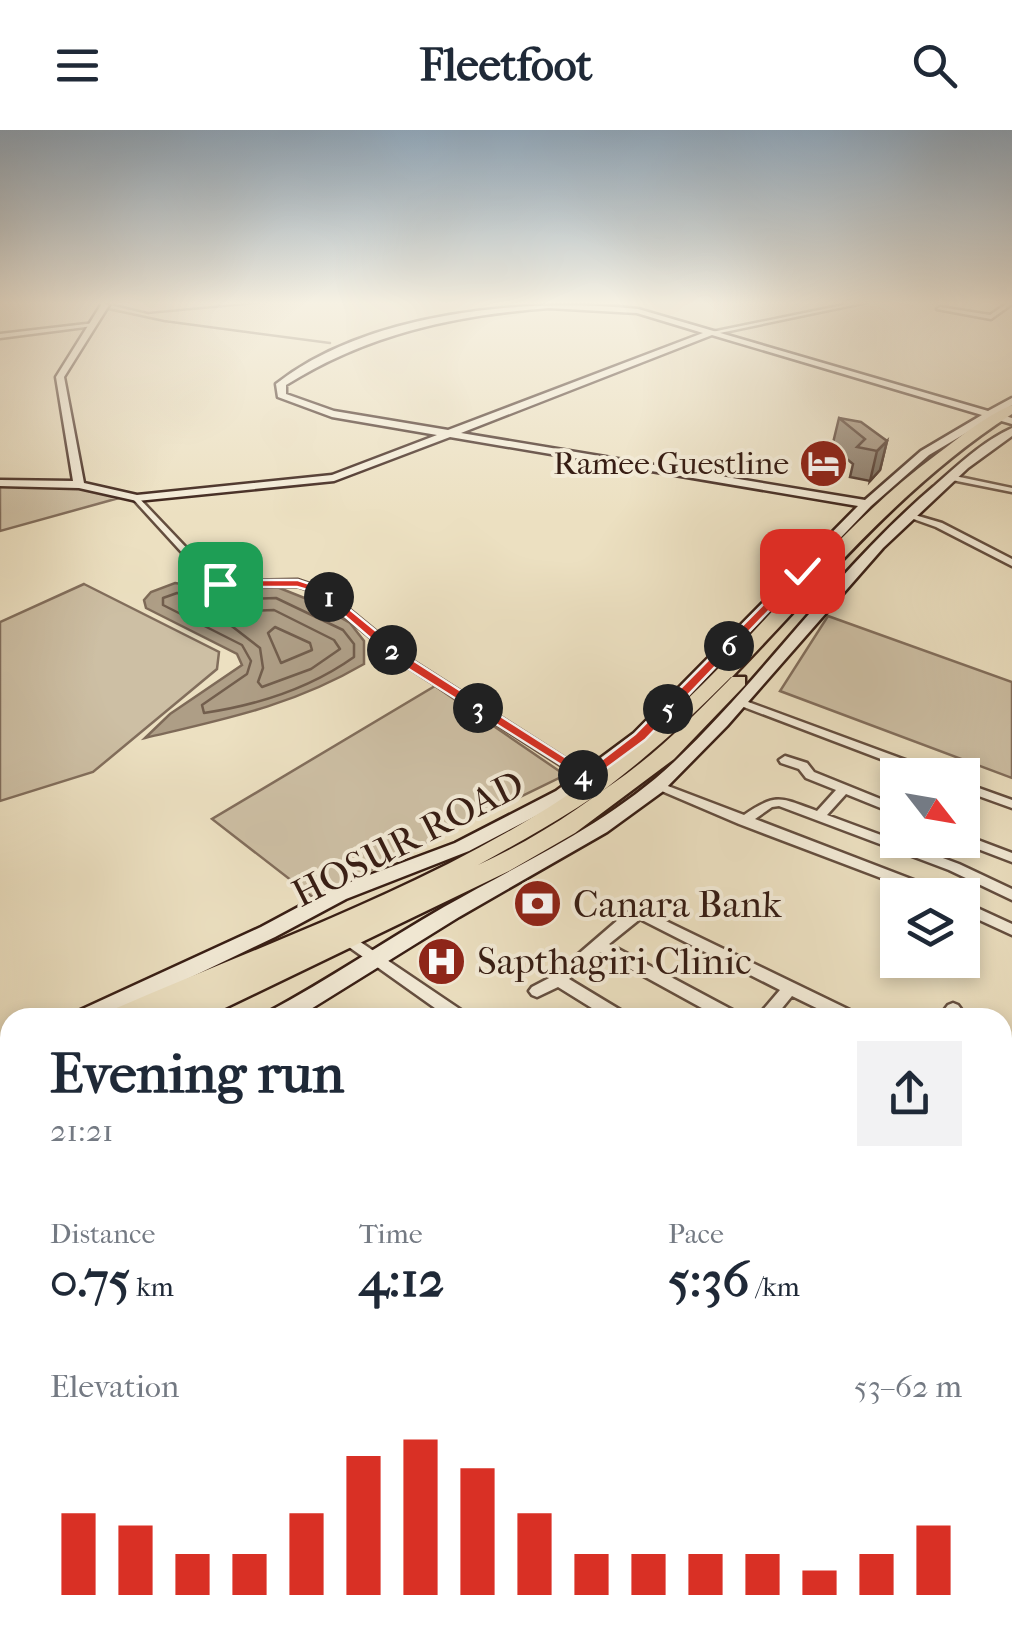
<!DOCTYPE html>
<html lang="en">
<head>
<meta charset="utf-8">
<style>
	:root { --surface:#fff; --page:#f2f2f3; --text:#1f2937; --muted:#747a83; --accent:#d93025 }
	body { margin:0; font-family:"IM FELL French Canon",serif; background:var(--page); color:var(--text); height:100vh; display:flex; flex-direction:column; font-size:38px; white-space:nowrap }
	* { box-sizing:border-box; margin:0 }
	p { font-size:32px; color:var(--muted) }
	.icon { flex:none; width:55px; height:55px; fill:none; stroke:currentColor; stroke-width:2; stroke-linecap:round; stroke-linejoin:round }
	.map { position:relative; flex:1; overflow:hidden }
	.details { position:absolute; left:0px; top:878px; width:1012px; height:642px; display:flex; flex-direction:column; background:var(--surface); border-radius:30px 30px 0 0; box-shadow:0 5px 15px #0003 }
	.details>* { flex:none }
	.needle { width:65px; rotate:121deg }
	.fabs { position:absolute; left:880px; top:628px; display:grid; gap:20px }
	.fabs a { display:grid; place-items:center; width:100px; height:100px; border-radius:0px; background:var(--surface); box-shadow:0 5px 15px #0003; font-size:50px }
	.pin { position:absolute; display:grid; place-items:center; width:85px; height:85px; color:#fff; margin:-42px; border-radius:20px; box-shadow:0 5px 15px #0006 }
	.km { position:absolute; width:50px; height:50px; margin:-25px; border-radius:50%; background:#222; color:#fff; font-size:28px; line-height:50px; text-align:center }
	.round { display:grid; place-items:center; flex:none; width:105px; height:105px; border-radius:0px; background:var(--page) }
	.summary { display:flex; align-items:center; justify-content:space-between; height:170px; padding:0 50px }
	h1 { font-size:55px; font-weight:700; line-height:75px }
	.stats { display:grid; grid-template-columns:repeat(3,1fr); gap:15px; height:170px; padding:10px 50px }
	.stats div { display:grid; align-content:center }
	.stats b { font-size:50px; font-weight:700 }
	.stats small { font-size:28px; font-weight:400 }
	.stats p { font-size:28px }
	.chart { height:280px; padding:20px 50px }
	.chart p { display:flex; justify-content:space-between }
	.chart svg { width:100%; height:180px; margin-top:10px; stroke:var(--accent); stroke-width:6 }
	header { display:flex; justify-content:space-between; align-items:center; height:130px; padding:0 50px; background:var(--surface); font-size:45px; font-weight:700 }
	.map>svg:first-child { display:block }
	.green { fill:#cdbfa4; stroke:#826e5c; stroke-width:2.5 }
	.water { fill:#ae9e86; stroke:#7e6a58; stroke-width:2.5 }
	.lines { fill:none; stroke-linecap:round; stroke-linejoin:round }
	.shore { stroke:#725e4d; stroke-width:2.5 }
	.stream { stroke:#7e6a58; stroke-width:2.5 }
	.street-casing { stroke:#644e3f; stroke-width:5 }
	.secondary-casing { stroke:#371d14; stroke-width:5 }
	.highway-casing { stroke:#371d14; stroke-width:5 }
	.street { fill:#f3ebd7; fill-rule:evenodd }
	.secondary { fill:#f3ebd7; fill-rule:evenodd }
	.highway { fill:#ece0c1; fill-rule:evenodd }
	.wall { fill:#80705f; stroke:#371d14; stroke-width:2.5 }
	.shaded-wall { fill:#685b4d; stroke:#371d14; stroke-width:2.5 }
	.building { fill:#95826e; stroke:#371d14; stroke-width:2.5 }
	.route { fill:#d93025; stroke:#fff; stroke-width:2.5 }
	.labels { text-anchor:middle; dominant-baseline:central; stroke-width:8; stroke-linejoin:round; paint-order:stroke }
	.far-poi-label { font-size:32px; fill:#371d14; stroke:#f3ebd7; text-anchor:end }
	.street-label { font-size:38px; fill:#371d14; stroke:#f3ebd7 }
	.poi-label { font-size:38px; fill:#371d14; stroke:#f3ebd7; text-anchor:start }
</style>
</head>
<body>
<header><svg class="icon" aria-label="menu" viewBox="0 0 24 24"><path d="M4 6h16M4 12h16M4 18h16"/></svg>Fleetfoot<svg class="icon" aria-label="search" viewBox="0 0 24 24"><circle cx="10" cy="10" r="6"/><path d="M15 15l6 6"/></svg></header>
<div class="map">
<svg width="1012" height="1519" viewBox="0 0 1012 1519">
	<rect width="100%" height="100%" fill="#ece0c1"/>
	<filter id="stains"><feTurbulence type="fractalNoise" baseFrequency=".002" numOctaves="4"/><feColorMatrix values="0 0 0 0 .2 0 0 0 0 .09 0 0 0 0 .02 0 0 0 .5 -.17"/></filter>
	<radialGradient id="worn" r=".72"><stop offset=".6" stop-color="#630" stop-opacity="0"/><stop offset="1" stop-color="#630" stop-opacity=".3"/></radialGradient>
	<!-- green -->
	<path class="green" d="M 0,355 L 76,357 L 119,368 L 0,401 Z
		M 84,454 L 219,522 L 217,539 L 93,642 L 0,671 L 0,492 Z
		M 828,486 L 1012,552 L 1012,648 L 780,561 Z
		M 435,556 L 565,645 L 314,768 L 212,689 Z
		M 10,1223 L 10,1402 L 0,1383 L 0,1229 Z
		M 1003,1280 L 1012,1289 L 1012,1519 L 47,1519 L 45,1510 L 1002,1510 Z"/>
	<!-- water -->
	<path class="water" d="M 175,453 L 220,460 L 277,457 L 312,471 L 350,493 L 364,511 L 364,534 C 292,576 225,589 145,608 L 170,584 L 242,535 L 237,524 L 146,478 L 144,470 L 151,462 Z"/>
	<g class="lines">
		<!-- shore -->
		<path class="shore" d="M 177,463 L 220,470 L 276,468 L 343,500 L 354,514 L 354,527 C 309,559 258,575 204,583 L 202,575 L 247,544 L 251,531 L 242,515 L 163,475 L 163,468 Z
			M 274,480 L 334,510 L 340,519 L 311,539 L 262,557 L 258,552 L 263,538 L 260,518 L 220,487 L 225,482 Z
			M 275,497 L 310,513 L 312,520 L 281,533 L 268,503 Z"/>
		<!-- stream -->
		<path class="stream" d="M 266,172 L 148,183 L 111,174 L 108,179 L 164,191 L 330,213
			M 614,175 L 625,172"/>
		<defs>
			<path id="street" d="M 858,172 L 867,172 L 710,205 L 707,203 Z
				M 1009,172 L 1012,172 L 1012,174 L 991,189 L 937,179 L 940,177 L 990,185 Z
				M 95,193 L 93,196 L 0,208 L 0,204 Z
				M 950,345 L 1012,358 L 1012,362 L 947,349 L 946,347 Z
				M 137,366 L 215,448 L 232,451 L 298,450 L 324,459 L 408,528 L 594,647 L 592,650 L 584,650 L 400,532 L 318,463 L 297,456 L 232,457 L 209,452 L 134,370 L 133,368 Z
				M 908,383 L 942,393 L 1012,429 L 1012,436 L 936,397 L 908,387 Z
				M 740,569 L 938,642 L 940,645 L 923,645 L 736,574 L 735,572 Z
				M 785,626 L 807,633 L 814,642 L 898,676 L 898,685 L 846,664 L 827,685 L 959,734 L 1012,759 L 1012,770 L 949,740 L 779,676 L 772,677 L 755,689 L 945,762 L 947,765 L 926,765 L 739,694 L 650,656 L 652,653 L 660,653 L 744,685 C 777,662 781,668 817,681 L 836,660 L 806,648 L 799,639 L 781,633 L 779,630 Z
				M 962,652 L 1012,670 L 1012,678 L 962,660 Z
				M 962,704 L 1012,723 L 1012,732 L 957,711 L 962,710 Z
				M 962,771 L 1012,794 L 1012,805 L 962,782 Z
				M 641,779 L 858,884 L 860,888 L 837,888 L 792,866 L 774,888 L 756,888 L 780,860 L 640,789 L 609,814 L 740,884 L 742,888 L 720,888 L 600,822 L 569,849 L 627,884 L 629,888 L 608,888 L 558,857 L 537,867 L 532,865 L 529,861 L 532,857 L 553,846 L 626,783 Z
				M 347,803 L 467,884 L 469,888 L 449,888 L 342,812 L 340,808 L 342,804 Z
				M 953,873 L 958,875 L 961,879 L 955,888 L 938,888 L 948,875 Z
				M 1002,1016 L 1012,1021 L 1012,1035 L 1002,1033 Z
				M 1002,1116 L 1012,1120 L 1012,1140 L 1002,1136 Z
				M 1002,1230 L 1012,1235 L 1012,1261 L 1002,1255 Z
				M 0,1504 L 9,1508 L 13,1519 L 0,1519 Z"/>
			<path id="secondary" d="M 100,172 L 109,175 L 64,247 L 84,353 L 137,365 L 332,345 L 437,305 L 332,287 L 278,267 L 276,254 C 367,182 527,167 638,179 L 988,281 L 1012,268 L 1012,275 L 998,284 L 1012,288 L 1012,294 L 991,288 L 929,325 L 871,376 L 646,611 L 568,669 L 469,721 L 346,769 L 275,807 L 106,888 L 73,888 L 76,882 L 261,797 L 332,759 L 455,713 L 556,661 L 634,603 L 858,376 L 450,307 L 334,351 L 137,371 L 79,358 L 0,356 L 0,350 L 73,351 L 56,247 L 101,175 ZM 549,178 L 637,183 L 703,203 L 448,300 L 334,281 L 286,264 L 286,255 C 367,204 454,185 549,178 ZM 712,205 L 982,285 L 921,321 L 865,370 L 461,303 Z
				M 1012,298 L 1012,306 L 968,338 L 883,418 L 727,596 L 662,662 L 607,702 L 459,787 L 306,882 L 296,888 L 265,888 L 268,882 C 328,850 385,811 444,777 C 523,732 607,695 674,632 C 765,545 837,439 933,357 C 957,336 983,311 1012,298 Z
				M 10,913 L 10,932 L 0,936 L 0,916 Z
				M 10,999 L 10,1021 L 0,1025 L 0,1003 Z"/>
			<path id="highway" d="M 1012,275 L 1012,284 C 874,373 783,506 663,614 C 608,663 542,700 478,735 C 578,689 654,624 731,547 L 745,547 L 745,555 L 674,629 L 575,703 L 509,741 L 204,888 L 163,888 L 171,878 L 151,888 L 108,888 L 112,880 C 289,803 486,738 637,614 C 745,526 824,408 936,325 C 960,307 985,286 1012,275 Z
				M 10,927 L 10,979 L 0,983 L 0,930 Z"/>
		</defs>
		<!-- street casing -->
		<use href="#street" class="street-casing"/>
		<!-- secondary casing -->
		<use href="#secondary" class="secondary-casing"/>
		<!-- highway casing -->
		<use href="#highway" class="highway-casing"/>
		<!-- street -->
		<use href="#street" class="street"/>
		<!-- secondary -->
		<use href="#secondary" class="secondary"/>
		<!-- highway -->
		<use href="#highway" class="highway"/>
	</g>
	<!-- wall -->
	<path class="wall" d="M 839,288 L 887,311 L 880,340 L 870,351 L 850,347 L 853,334 L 832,317 Z"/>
	<!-- shaded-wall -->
	<path class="shaded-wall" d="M 887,311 L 880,340 L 870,351 L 877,321 Z"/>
	<!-- building -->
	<path class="building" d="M 839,288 L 861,292 L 887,311 L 877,321 L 857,317 L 865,309 Z"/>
	<!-- sky -->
	<linearGradient id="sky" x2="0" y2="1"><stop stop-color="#91abc1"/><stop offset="0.45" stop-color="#f6f1e3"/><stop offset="1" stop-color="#f6f1e3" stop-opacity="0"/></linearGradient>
	<rect width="1012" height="384" fill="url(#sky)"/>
	<!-- route -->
	<path class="route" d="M 798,439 L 807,441 L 645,610 L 588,652 L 399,533 L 318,463 L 297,457 L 220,457 L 215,454 L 220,450 L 298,450 L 325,459 L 408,527 L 587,641 L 635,604 Z"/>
	<!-- icons -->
	<defs>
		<symbol id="hotel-disc" viewBox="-11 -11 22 22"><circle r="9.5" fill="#8f2418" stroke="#f3ebd7"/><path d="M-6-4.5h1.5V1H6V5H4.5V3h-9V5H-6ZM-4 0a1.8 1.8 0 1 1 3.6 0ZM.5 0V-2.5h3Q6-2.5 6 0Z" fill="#fff"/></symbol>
		<symbol id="bank-disc" viewBox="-11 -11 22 22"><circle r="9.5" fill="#8f2418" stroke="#f3ebd7"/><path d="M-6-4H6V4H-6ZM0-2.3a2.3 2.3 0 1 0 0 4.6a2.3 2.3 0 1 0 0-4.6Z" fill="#fff"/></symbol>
		<symbol id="hospital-disc" viewBox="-11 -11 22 22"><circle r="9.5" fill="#8f2418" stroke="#f3ebd7"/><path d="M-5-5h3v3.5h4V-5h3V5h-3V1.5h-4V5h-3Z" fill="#fff"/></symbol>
	</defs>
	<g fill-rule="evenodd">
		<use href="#hotel-disc" x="796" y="306" width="55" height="55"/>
		<use href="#bank-disc" x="510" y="746" width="55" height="55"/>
		<use href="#hospital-disc" x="414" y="804" width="55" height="55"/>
	</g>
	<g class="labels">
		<!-- far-poi labels -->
		<g class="far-poi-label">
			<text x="789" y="333">Ramee Guestline</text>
		</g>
		<!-- street labels -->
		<g class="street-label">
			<text transform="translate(408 709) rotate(-27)">HOSUR ROAD</text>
		</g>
		<!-- poi labels -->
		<g class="poi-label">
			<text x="573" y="774">Canara Bank</text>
			<text x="477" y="831">Sapthagiri Clinic</text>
		</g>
	</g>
	<rect width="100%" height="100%" filter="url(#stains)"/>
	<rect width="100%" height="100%" fill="url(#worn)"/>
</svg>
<div class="fabs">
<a><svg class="needle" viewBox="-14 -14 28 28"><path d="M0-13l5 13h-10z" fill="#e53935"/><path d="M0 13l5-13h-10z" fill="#747a83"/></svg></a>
<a><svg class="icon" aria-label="layers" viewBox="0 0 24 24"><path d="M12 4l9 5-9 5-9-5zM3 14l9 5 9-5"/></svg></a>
</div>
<div class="pin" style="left:220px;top:454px;background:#1e9e55"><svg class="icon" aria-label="arrive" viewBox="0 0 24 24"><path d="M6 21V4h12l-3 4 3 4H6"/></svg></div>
<div class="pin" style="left:802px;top:441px;background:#d93025"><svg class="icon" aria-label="check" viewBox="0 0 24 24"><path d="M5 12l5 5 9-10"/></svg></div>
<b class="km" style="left:329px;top:467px">1</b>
<b class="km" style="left:392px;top:520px">2</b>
<b class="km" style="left:478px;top:578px">3</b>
<b class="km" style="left:583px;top:645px">4</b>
<b class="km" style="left:668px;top:579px">5</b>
<b class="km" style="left:729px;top:516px">6</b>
<section class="details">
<div class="summary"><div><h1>Evening run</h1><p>21:21</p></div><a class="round"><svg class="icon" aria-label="share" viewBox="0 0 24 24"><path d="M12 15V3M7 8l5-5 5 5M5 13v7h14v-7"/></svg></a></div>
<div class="stats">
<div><p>Distance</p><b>0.75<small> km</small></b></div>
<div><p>Time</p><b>4:12</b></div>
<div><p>Pace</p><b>5:36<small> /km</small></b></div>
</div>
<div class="chart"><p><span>Elevation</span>53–62 m</p>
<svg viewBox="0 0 160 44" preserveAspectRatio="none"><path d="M5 44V24M15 44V27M25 44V34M35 44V34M45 44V24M55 44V10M65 44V6M75 44V13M85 44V24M95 44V34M105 44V34M115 44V34M125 44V34M135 44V38M145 44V34M155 44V27"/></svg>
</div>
</section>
</div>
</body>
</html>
